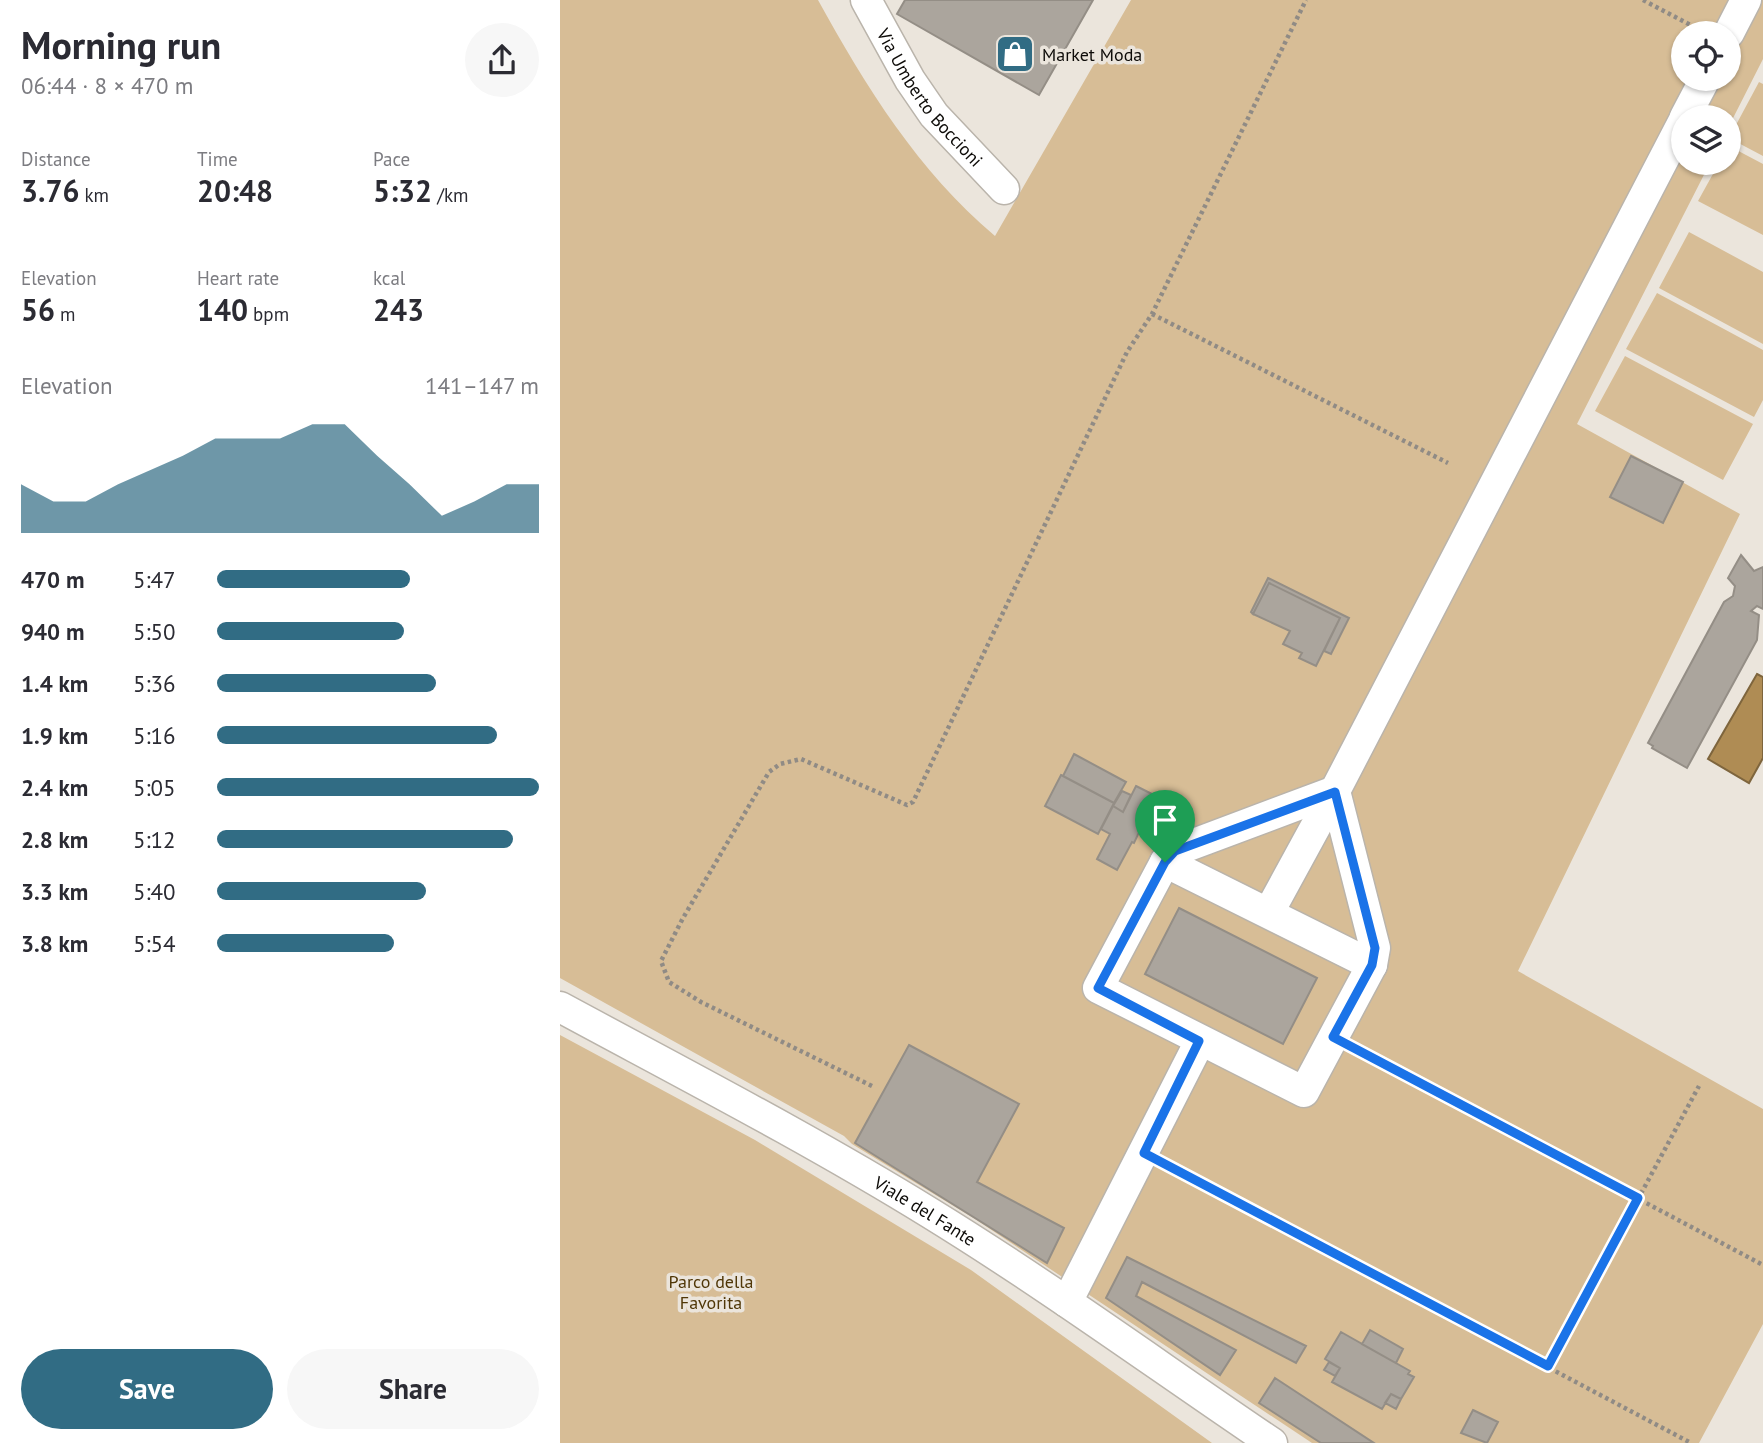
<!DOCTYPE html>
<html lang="en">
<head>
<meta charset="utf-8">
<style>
	:root { --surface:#fff; --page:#f7f7f7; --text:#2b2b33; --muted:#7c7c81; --accent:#316c84 }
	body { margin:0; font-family:"PT Sans",sans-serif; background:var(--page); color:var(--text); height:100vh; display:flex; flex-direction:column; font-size:26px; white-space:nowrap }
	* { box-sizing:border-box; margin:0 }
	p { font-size:23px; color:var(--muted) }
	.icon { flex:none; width:38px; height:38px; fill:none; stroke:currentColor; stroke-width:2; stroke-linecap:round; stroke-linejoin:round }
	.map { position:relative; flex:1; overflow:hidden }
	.panel { display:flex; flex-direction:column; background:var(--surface); width:560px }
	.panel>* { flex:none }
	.controls { position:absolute; left:1111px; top:21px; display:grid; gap:14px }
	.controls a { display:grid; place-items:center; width:70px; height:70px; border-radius:50%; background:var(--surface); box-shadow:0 2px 5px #0004; font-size:35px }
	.pin { position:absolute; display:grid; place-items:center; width:60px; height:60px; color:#fff; margin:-72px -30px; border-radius:50% 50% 50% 0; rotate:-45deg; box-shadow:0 0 7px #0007 }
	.pin .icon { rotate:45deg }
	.round { display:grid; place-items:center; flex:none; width:74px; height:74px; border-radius:37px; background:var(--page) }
	.headline { display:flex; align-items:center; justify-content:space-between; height:119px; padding:0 21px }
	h1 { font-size:38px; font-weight:700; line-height:52px }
	.stats { display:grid; grid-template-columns:repeat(3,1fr); gap:10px; height:119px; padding:7px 21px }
	.stats div { display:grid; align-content:center }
	.stats b { font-size:30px; font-weight:700 }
	.stats small { font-size:19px; font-weight:400 }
	.stats p { font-size:19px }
	.chart { height:196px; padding:14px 21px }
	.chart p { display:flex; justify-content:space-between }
	.chart svg { width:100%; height:126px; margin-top:7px; fill:var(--accent); opacity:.7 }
	.button { display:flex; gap:14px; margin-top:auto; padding:14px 21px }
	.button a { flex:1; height:80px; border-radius:42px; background:var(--accent); color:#fff; font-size:28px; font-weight:700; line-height:80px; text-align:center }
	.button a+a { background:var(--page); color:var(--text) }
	ul { padding:0 21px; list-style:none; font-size:23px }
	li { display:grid; grid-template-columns:112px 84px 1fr; align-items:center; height:52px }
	li i { height:18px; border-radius:9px; background:var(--accent) }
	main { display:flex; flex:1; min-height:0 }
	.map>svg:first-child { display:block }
	.green { fill:#d7bd96; fill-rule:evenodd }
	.water { fill:#af8c54; stroke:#7e653d; stroke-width:2 }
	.building { fill:#aba59d; stroke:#948e86; stroke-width:2 }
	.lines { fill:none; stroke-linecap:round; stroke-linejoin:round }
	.minor-casing { stroke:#bab4ab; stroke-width:33 }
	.path { stroke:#908b85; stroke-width:4.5; stroke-dasharray:3.5 3.5; stroke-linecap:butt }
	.minor { stroke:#fff; stroke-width:30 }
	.route-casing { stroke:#fff; stroke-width:14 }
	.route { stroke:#1a73e8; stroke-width:9 }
	.labels { text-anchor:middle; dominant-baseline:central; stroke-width:7; stroke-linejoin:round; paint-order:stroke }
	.poi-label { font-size:18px; fill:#0d0b08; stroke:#ebe5dc; text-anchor:start }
	.street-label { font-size:18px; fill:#0d0b08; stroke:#ebe5dc }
	.park-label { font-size:18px; fill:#503707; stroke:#ebe5dc }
</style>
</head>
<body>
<main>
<section class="panel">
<div class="headline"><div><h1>Morning run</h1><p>06:44 · 8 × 470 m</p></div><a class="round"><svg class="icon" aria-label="share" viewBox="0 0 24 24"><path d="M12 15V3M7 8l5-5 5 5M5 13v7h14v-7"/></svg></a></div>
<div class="stats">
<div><p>Distance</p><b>3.76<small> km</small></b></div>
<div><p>Time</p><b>20:48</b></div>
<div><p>Pace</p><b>5:32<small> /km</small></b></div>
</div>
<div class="stats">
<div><p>Elevation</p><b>56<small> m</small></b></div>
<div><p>Heart rate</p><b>140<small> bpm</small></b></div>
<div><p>kcal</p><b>243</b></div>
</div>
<div class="chart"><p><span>Elevation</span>141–147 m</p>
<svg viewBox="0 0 160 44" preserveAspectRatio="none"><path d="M0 44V27L10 33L20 33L30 27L40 22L50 17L60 11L70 11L80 11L90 6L100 6L110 17L120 27L130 38L140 33L150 27L160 27V44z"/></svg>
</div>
<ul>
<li><b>470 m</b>5:47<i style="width:60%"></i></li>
<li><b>940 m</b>5:50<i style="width:58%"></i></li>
<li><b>1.4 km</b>5:36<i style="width:68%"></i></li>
<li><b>1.9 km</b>5:16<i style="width:87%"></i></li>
<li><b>2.4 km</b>5:05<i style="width:100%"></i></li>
<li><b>2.8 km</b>5:12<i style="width:92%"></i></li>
<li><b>3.3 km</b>5:40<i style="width:65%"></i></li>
<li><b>3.8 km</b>5:54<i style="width:55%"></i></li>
</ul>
<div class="button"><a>Save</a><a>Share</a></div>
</section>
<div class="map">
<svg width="1203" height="1443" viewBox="0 0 1203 1443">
	<rect width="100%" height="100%" fill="#ebe5dc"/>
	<!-- green -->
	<path class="green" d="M 0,0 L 258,0 C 306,87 358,171 435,236 L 571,0 L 1203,0 L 1203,59 L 1169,126 L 1169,117 L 1124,117 L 1124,163 L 1150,163 L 1017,424 L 1180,514 L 958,971 L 1203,1109 L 1203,1324 L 1139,1443 L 752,1443 L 415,1219 L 292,1144 L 284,1136 L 0,978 ZM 1124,33 L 1169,33 L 1169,79 L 1124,79 Z
		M 1199,82 L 1203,84 L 1203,156 L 1169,138 Z
		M 1169,146 L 1203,164 L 1203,235 L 1138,201 L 1159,163 L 1169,163 Z
		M 1129,232 L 1203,272 L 1203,344 L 1099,288 Z
		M 1097,293 L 1203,350 L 1203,400 L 1194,417 L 1066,349 Z
		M 1065,356 L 1193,424 L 1163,480 L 1035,411 Z
		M 0,1035 L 195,1140 L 411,1270 L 652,1443 L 0,1443 Z"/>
	<!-- water -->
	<path class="water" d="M 1197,674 L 1203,677 L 1203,758 L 1189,783 L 1148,759 Z"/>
	<!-- building -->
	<path class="building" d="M 345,0 L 533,0 L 479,95 L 337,14 Z
		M 1071,456 L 1123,482 L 1103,523 L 1050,497 Z
		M 1181,555 L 1194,571 L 1203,567 L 1203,609 L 1197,606 L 1191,611 L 1199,615 L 1197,640 L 1127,768 L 1092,748 L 1093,746 L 1088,743 L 1164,602 L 1173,596 L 1175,586 L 1168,578 Z
		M 708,578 L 789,618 L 771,654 L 764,651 L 780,618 L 709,583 L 693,614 L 691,612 Z
		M 709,583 L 780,618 L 756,666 L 739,658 L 742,653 L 723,644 L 730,631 L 693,614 Z
		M 514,754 L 566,782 L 554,803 L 503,776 Z
		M 501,775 L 554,803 L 538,834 L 485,806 Z
		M 576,786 L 596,796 L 574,843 L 572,842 L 557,870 L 537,859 L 550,834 L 541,829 L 553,806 L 563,812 Z
		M 562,791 L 571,795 L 563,812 L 553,806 Z
		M 619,908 L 757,978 L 723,1044 L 585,974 Z
		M 349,1045 L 459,1104 L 417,1182 L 504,1228 L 487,1263 L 295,1143 Z
		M 567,1257 L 746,1346 L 736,1363 L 582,1282 L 576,1296 L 676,1350 L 660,1375 L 546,1298 Z
		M 810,1330 L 843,1349 L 836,1363 L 802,1344 Z
		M 781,1332 L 850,1371 L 848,1374 L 854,1377 L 841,1399 L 831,1394 L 822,1409 L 772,1382 L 780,1368 L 765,1359 Z
		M 769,1362 L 780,1368 L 775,1376 L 764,1370 Z
		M 715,1378 L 814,1443 L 761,1443 L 699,1403 Z
		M 831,1394 L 841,1399 L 836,1409 L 825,1403 Z
		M 913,1410 L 938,1422 L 927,1443 L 901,1433 Z"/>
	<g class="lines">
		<defs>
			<g id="minor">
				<path id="s1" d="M 306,0 L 350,80 L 374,115 L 444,189"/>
				<path d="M 1169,33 L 1186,0"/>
				<path d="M 1125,117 L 1145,79"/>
				<path d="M 775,791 L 815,948 L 812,965 L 744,1092 L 538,988 L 605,862 L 615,851 Z"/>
				<path d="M 605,862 L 812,965"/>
				<path d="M 709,912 L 775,791 L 1124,120"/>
				<path id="s2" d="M 0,1007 C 124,1074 250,1139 370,1213 C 487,1285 598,1366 712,1443"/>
				<path d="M 507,1302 L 640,1041"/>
			</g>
		</defs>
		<!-- minor casing -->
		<use href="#minor" class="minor-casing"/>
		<!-- path -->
		<path class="path" d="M 1083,0 L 1142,31
			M 592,314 L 888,463
			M 796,1049 L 1203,1265
			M 312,1086 L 141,1002 L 109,982 L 101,961 L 123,918 L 209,772 L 220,764 L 241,759 L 347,805 L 353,802 L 567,352 L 592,314 L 746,0
			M 606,1165 L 1131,1443
			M 988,1366 L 1139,1086"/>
		<!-- minor -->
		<use href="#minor" class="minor"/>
	</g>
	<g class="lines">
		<defs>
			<path id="route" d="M 775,792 L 815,948 L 812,965 L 773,1037 L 1078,1198 L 988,1366 L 584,1153 L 639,1041 L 538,988 L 605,862 L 615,851 Z"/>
		</defs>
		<!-- route casing -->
		<use href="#route" class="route-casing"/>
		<!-- route -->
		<use href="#route" class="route"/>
	</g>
	<!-- icons -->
	<defs>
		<symbol id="shop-square" viewBox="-11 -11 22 22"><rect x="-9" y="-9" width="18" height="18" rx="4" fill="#316c84" stroke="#ebe5dc"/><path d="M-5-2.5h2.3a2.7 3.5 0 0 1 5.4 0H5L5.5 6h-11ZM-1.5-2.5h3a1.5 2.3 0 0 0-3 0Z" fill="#fff"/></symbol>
	</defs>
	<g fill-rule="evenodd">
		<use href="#shop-square" x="433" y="32" width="44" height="44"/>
	</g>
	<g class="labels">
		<!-- poi labels -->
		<g class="poi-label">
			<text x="482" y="54">Market Moda</text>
		</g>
		<!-- street labels -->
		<g class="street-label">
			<text stroke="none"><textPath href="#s1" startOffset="117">Via Umberto Boccioni</textPath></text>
			<text stroke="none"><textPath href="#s2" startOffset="418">Viale del Fante</textPath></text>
		</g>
		<!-- park labels -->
		<g class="park-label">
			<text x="151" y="1281">Parco della<tspan x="151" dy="21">Favorita</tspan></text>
		</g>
	</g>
</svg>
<div class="controls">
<a><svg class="icon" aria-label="locate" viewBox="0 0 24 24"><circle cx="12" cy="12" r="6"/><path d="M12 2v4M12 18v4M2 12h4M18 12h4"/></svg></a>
<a><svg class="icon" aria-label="layers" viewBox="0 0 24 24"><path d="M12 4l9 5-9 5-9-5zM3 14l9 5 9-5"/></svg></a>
</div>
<div class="pin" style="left:605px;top:862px;background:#1e9e55"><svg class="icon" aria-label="arrive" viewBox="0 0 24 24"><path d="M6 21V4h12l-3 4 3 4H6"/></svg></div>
</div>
</main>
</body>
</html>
